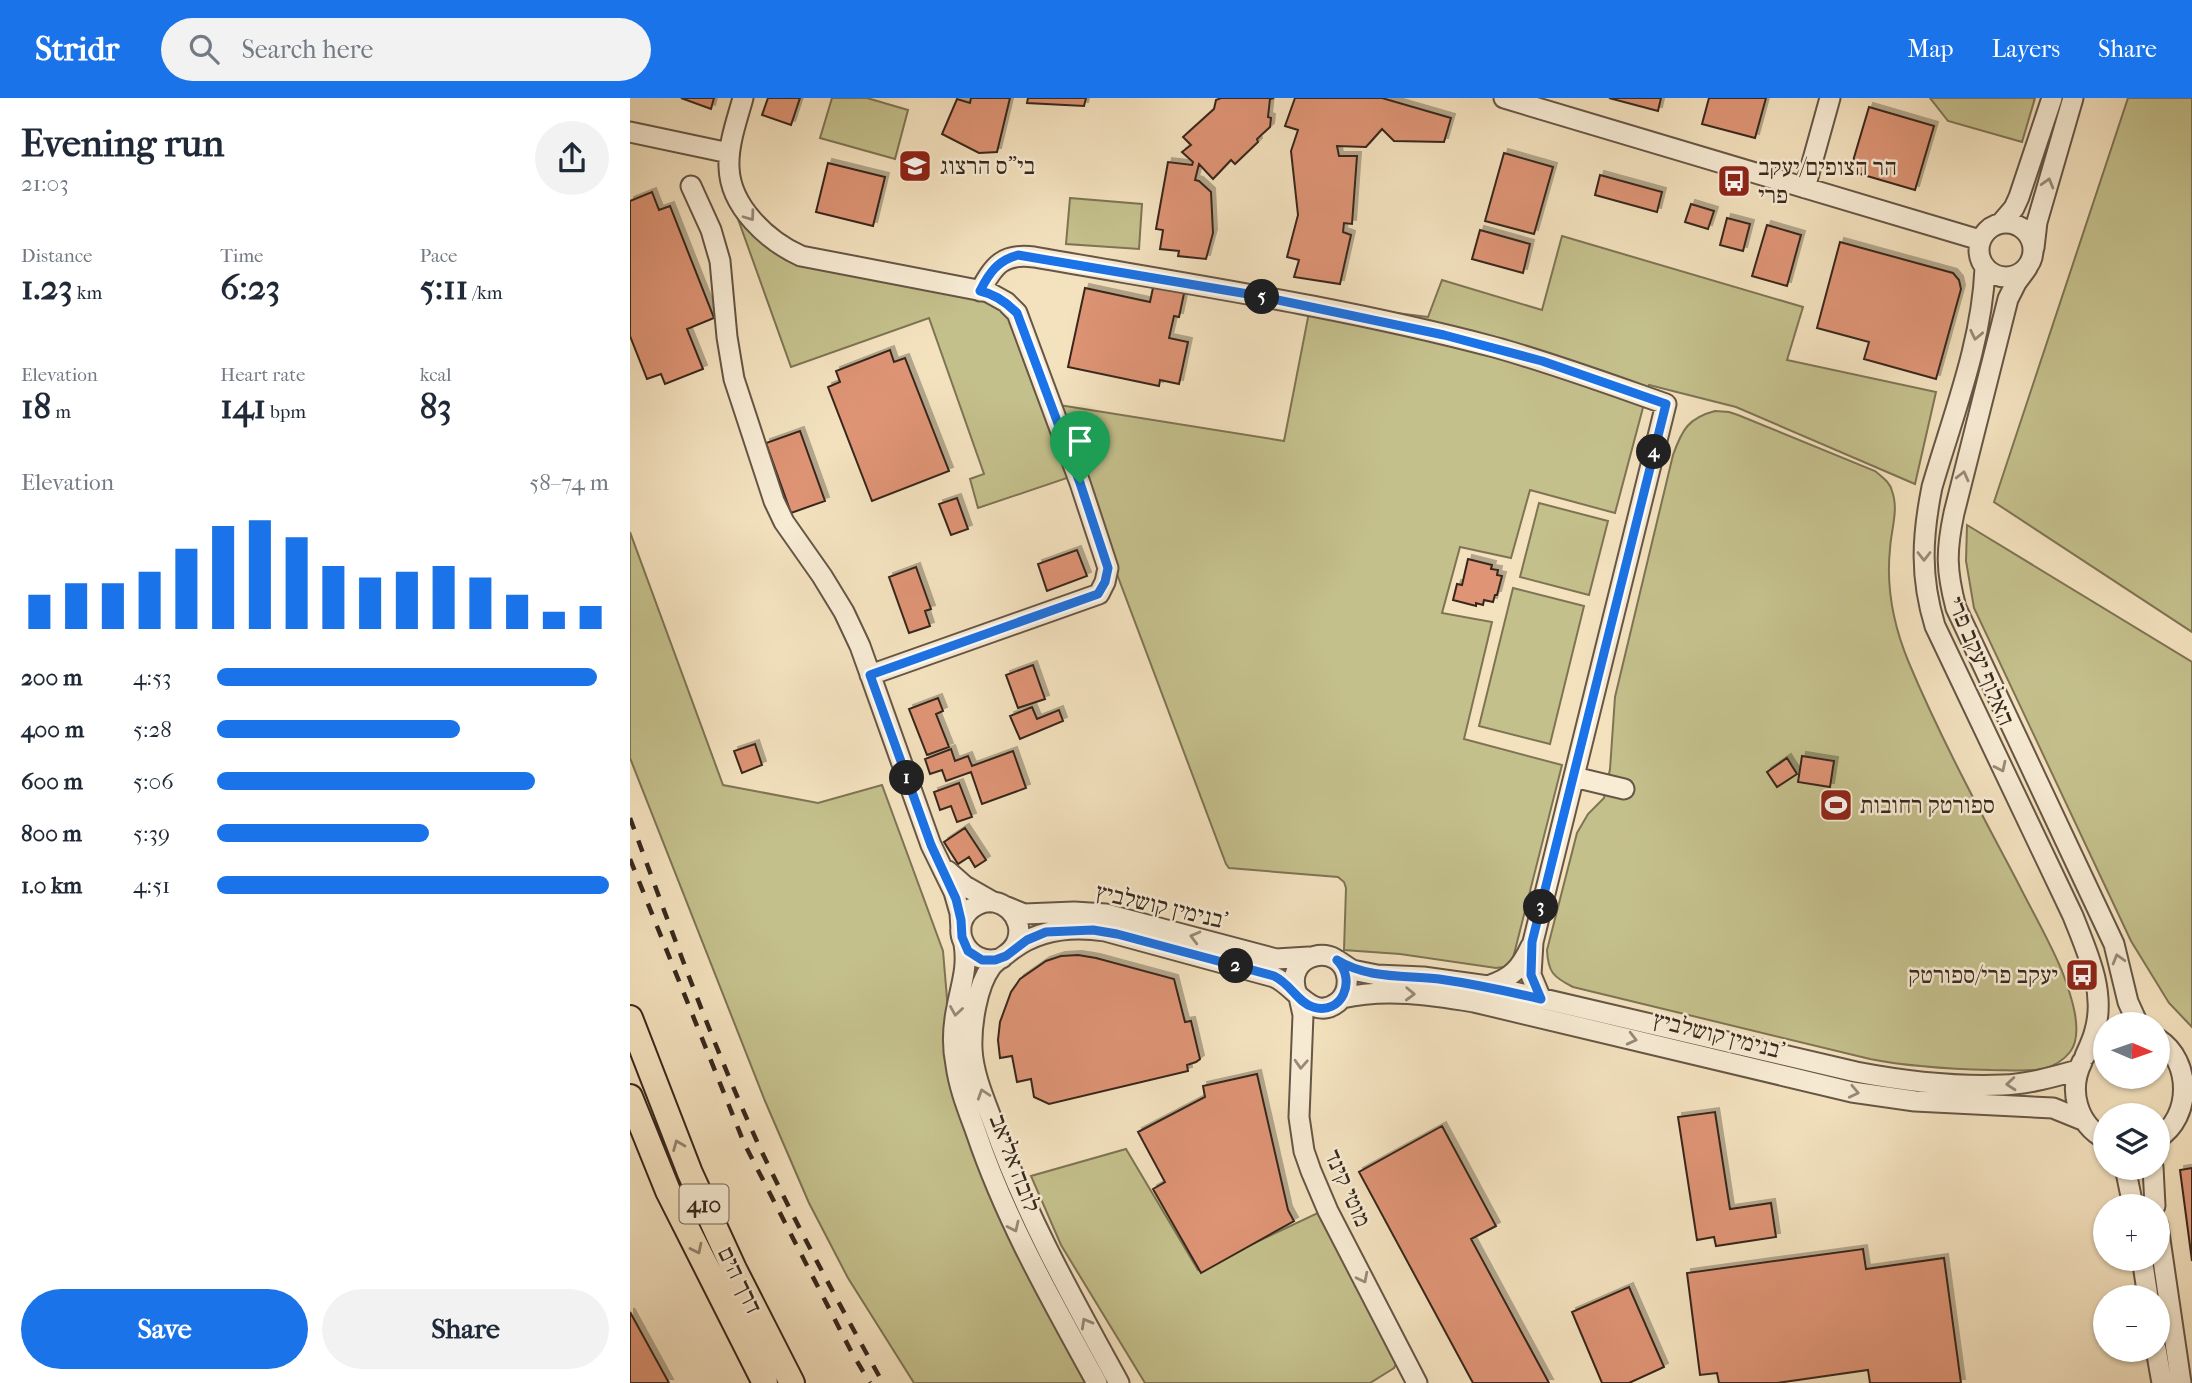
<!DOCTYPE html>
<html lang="en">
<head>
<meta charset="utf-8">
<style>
	:root { --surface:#fff; --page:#f2f2f3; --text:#1f2937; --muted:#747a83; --accent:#1a73e8 }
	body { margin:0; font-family:"IM FELL French Canon","Frank Ruhl Libre",serif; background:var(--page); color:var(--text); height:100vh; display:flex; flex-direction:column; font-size:26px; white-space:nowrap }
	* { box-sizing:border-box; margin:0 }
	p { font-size:23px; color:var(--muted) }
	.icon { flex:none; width:38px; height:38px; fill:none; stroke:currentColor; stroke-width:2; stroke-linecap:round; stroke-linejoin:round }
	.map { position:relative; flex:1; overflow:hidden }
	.drawer { display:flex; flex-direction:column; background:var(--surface); width:630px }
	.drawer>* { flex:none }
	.needle { width:46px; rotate:92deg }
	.tools { position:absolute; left:1463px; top:914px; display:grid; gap:14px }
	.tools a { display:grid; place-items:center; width:77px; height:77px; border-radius:50%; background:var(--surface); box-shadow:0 2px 5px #0004; font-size:35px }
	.pin { position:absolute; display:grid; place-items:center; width:60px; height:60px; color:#fff; margin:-72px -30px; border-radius:50% 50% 50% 0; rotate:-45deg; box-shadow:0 0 7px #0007 }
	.pin .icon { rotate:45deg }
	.km { position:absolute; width:35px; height:35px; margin:-18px; border-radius:50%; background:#222; color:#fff; font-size:19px; line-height:35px; text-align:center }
	.round { display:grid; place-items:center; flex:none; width:74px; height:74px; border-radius:37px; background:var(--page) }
	.summary { display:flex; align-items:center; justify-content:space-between; height:119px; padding:0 21px }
	h1 { font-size:38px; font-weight:700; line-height:52px }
	.figures { display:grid; grid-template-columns:repeat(3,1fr); gap:10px; height:119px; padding:7px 21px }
	.figures div { display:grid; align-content:center }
	.figures b { font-size:35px; font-weight:700 }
	.figures small { font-size:19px; font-weight:400 }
	.figures p { font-size:19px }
	.chart { height:196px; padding:14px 21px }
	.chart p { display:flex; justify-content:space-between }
	.chart svg { width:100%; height:126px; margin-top:7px; stroke:var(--accent); stroke-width:6 }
	.primary-button { display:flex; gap:14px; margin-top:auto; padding:14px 21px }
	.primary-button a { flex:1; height:80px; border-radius:42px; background:var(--accent); color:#fff; font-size:28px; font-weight:700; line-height:80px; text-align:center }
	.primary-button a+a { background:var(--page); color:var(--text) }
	ul { padding:0 21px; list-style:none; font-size:23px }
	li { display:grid; grid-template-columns:112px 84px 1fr; align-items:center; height:52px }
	li i { height:18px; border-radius:9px; background:var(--accent) }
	header { display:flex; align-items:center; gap:42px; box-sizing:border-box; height:98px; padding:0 35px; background:var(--accent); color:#fff }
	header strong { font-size:33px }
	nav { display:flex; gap:38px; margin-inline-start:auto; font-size:24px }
	.search { width:490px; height:63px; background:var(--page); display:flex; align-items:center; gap:18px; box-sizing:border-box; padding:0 24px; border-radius:38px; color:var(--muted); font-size:26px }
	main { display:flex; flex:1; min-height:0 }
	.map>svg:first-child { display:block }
	.green { fill:#c4c08c; stroke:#7e7454; stroke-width:2 }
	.building { fill:#de9474; stroke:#37281d; stroke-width:2; filter:url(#shadow) }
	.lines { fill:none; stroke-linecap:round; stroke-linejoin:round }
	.minor-casing { stroke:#665646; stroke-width:23 }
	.major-casing { stroke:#37281d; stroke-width:28 }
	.minor { stroke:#f8ecd5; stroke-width:19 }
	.major { stroke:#f4e2bf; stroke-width:24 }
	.rail { stroke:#37281d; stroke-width:4.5; stroke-dasharray:12 12; stroke-linecap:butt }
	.oneway { stroke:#988a79 }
	.oneway2 { stroke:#96856e }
	.route-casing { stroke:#fff; stroke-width:14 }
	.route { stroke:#1a73e8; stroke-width:9 }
	.labels { text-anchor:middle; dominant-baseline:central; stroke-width:5; stroke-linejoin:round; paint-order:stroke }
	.shield { fill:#f8ecd5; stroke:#716354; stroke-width:2 }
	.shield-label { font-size:23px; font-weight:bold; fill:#37281d }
	.poi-label { font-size:24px; fill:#37281d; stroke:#f8ecd5; text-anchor:start }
	.street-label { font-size:24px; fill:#37281d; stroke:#f8ecd5 }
</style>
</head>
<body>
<header>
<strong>Stridr</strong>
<div class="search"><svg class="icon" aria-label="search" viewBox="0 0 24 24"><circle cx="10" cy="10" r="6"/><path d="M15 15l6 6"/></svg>Search here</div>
<nav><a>Map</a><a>Layers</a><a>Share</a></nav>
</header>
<main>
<section class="drawer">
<div class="summary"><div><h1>Evening run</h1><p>21:03</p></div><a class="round"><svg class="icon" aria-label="share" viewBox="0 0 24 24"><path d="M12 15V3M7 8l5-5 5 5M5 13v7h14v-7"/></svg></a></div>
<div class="figures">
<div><p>Distance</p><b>1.23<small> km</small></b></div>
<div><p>Time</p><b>6:23</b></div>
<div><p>Pace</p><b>5:11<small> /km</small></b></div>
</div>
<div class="figures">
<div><p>Elevation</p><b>18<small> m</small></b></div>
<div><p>Heart rate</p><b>141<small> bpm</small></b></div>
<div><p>kcal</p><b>83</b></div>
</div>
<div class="chart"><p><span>Elevation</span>58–74 m</p>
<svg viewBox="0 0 160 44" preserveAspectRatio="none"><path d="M5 44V32M15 44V28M25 44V28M35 44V24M45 44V16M55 44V8M65 44V6M75 44V12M85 44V22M95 44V26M105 44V24M115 44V22M125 44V26M135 44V32M145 44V38M155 44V36"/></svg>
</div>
<ul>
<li><b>200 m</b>4:53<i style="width:97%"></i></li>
<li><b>400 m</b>5:28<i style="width:62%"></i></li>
<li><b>600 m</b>5:06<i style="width:81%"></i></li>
<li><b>800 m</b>5:39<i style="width:54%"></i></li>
<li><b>1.0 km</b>4:51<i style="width:100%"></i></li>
</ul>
<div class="primary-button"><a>Save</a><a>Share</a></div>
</section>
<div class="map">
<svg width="1562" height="1285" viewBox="0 0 1562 1285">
	<defs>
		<filter id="shadow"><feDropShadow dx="4" dy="-4" stdDeviation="0" flood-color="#0004"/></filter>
	</defs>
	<rect width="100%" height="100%" fill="#f4e2bf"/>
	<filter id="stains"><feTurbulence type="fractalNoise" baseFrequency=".00286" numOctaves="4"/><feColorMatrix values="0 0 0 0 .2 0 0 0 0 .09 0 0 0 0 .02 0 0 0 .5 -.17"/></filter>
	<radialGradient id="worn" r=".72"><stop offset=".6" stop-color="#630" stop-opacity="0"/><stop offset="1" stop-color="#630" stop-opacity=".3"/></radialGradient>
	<!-- green -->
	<path class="green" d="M 202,0 L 237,0 L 278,12 L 265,61 L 190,40 Z
		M 1300,0 L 1405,0 L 1392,44 L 1318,23 Z
		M 1498,0 L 1562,0 L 1562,534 L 1364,404 Z
		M 440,100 L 512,106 L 509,151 L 436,146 Z
		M 103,107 L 130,140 L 347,200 L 368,210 L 383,223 L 443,378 L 348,410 L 340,381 L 354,376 L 299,220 L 161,269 Z
		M 932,138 L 1173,209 L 1157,262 L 1306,294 L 1285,386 L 1106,309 L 1019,287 L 985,415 L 900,392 L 881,460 L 830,449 L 812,515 L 862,524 L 834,641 L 932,667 L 881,868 L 866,870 L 770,856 L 714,852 L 716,790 L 714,784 L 708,779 L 599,770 L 596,766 L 423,306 L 654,343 L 681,204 L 798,219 L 812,182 L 912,212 Z
		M 1085,313 L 1099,314 L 1108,317 L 1245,373 C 1252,379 1260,384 1262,393 C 1269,412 1261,432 1260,451 C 1256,489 1264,529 1279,565 C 1310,639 1349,711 1387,783 C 1402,813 1419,842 1432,873 C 1440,894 1455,935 1440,954 C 1433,963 1424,968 1413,971 C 1396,974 1378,972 1361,972 C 1319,971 1280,969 1240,961 L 943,889 C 923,879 918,874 917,852 L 947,735 L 958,716 L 974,700 L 980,671 L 985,599 L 1043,357 C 1052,332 1058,320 1085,313 Z
		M 909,405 L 978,423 L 959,497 L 890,479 Z
		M 1337,427 L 1562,564 L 1562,929 L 1539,905 L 1501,843 L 1344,510 L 1336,463 Z
		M 0,434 L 93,687 L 188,705 L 252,687 L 313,853 L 325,996 L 461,1285 L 284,1285 L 218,1180 L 179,1105 L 135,1003 L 0,660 Z
		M 883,490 L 954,508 L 920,646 L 849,628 Z
		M 496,1051 L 568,1172 L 694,1112 L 768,1262 L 764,1270 L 740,1285 L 515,1285 L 431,1147 L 401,1078 Z"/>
	<!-- building -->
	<path class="building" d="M 51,0 L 84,0 L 81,11 Z
		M 138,0 L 170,0 L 161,27 L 132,17 Z
		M 341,0 L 380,0 L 367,54 L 349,55 L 312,36 L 327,1 L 340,5 Z
		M 398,0 L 456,0 L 454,8 L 397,5 Z
		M 591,0 L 644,0 L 640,1 L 638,19 L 641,20 L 640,29 L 627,41 L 628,44 L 605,66 L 601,62 L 583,81 L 569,66 L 565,82 L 569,83 L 581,94 L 583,135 L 576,161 L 548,158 L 549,153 L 530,151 L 533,132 L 526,131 L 538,64 L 562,67 L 563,64 L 552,54 L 561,47 L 553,39 L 584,11 L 586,2 Z
		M 665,0 L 752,0 L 821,20 L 814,44 L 764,43 L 752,31 L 736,49 L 707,48 L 709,58 L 727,58 L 722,126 L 714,125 L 713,134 L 721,137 L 710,186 L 664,179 L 669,162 L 657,159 L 668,117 L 661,53 L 668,32 L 655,28 Z
		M 979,0 L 1031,0 L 1028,13 Z
		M 1079,0 L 1136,0 L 1125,40 L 1072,26 Z
		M 1239,9 L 1304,28 L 1285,92 L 1220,73 Z
		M 874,55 L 923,69 L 904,136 L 855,123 Z
		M 198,65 L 255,79 L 243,128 L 186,114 Z
		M 970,77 L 1032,94 L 1027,114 L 965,97 Z
		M 22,94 L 29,112 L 40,108 L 84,220 L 57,231 L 73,271 L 35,286 L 31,276 L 17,281 L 0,238 L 0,103 Z
		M 1061,106 L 1084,113 L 1078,131 L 1055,124 Z
		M 1097,120 L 1120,126 L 1113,153 L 1090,147 Z
		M 1137,127 L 1171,137 L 1157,188 L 1122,178 Z
		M 850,132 L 900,146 L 893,175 L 842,161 Z
		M 1210,144 L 1323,175 L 1329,182 L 1331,191 L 1306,281 L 1234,261 L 1239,244 L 1187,230 Z
		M 524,185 L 555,191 L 549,219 L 544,218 L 539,240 L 558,244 L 549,286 L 530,282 L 529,288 L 438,269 L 455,190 L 520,204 Z
		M 260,252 L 264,264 L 275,260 L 319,373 L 242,403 L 198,289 L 210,284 L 206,273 Z
		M 170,333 L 195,403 L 161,415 L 136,345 Z
		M 327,400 L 338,431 L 321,437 L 309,406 Z
		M 447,452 L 457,478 L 417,493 L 408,466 Z
		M 838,461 L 862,467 L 861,471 L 868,472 L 867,477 L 872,478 L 867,497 L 865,497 L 863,504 L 854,502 L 853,507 L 846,505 L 846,508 L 823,502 L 827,486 L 832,487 Z
		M 286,469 L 301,511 L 295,513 L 300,528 L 279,535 L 259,479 Z
		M 403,567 L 415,601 L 388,610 L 376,577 Z
		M 308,600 L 313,613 L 306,616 L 319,649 L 297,657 L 279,611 Z
		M 402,609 L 407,621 L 429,612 L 433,623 L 390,641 L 380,618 Z
		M 125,646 L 132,667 L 112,675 L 104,653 Z
		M 321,651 L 325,663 L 338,658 L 342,668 L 383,653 L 396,690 L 352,706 L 341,674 L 316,683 L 312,672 L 300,676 L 295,661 Z
		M 1172,658 L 1204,663 L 1200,689 L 1168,684 Z
		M 1157,660 L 1167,676 L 1147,689 L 1137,674 Z
		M 329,685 L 342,719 L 327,724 L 321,708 L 310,712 L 304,694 Z
		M 335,730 L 356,762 L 345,769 L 339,759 L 328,766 L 314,744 Z
		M 448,857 L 466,860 L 544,881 L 555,924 L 561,923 L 570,961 L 566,964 L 557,967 L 558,973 L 419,1006 L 404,999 L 401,981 L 387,984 L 382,958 L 370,960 L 368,942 L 370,924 L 381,894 L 390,881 L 416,863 L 431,858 Z
		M 627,976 L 658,1112 L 664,1123 L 571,1175 L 523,1091 L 535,1084 L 508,1034 L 575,999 L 573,988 Z
		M 1085,1014 L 1100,1111 L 1141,1105 L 1146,1139 L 1086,1148 L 1084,1139 L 1067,1142 L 1048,1019 Z
		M 812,1028 L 866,1128 L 841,1141 L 919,1285 L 843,1285 L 729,1074 Z
		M 1562,1070 L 1562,1163 L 1550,1072 Z
		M 1233,1151 L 1236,1171 L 1314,1160 L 1331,1285 L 1240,1285 L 1238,1272 L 1147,1285 L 1089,1285 L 1087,1275 L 1070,1277 L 1057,1175 Z
		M 999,1189 L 1034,1269 L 999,1285 L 972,1285 L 942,1214 Z
		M 0,1214 L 39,1285 L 0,1285 Z"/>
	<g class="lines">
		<defs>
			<path id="minor" d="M 113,0 C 107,22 98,46 99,69 C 100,109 138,143 171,158 L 358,194 L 376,204 L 387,215 L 450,385 L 478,470 L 475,484 L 469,496 L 240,577
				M 874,0 L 1350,142
				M 0,34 L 99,55
				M 61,88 L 81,132 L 90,163 L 97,239 L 104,281 L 144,403 L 154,424 L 192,478 L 214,514 L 230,548 L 301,747 L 324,794 L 330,815 L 331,832
				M 1175,90 L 1200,0
				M 1372,124 L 1384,110 L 1389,99 L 1422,0
				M1349 152a27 27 0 1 1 54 0a27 27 0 1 1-54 0Z
				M 1404,150 L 1407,124 L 1443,0
				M 1355,170 C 1352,245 1323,317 1302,389 C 1292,439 1290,479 1305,528 L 1443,818 C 1457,854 1476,893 1465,932 C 1463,941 1459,949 1455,958
				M 1397,170 L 1386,185 L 1378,201 L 1324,415 C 1316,453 1316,472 1326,510 L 1484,846 L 1498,904 L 1508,926
				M 350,193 C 364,167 373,155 404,159 C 557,186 713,209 864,249 C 922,265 979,286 1036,306 L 903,844 L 901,877 L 911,901
				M 944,679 L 994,691
				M 318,773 L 335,788 L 363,804
				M 377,809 L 394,816 L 444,814 L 476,816 L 646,861 L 679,859
				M 334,846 C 338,869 331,887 327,909 C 323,928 322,948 326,967 C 329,990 338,1012 346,1034 C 376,1123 422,1203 467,1285
				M 383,851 C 410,831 442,828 475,833 L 644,879 C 665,887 682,925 708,904 C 715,898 718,889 717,880 C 712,842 651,855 667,896
				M 372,860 C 336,872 314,824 347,807 C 370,795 396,819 387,843 C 382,857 369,858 361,869 C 347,888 341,927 342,951 C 343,976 355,1003 364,1027 C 396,1118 443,1201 489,1285
				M 707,862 L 722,872 L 747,877 L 793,879 L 858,888 L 1226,974 C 1273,983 1325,989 1373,987 C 1398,986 1423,979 1448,972
				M 858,888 C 882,880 890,871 901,848
				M 669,899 L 673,917 L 669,1019 L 674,1053 L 681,1073 L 698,1113 L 787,1285
				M 712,900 C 756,890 800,897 844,904 L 1222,994 L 1285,1003 L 1423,1010 L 1455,1023
				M 1528,941 C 1562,963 1562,1019 1528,1040
				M 1452,964 C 1438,992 1447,1026 1475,1041
				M 1495,1069 L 1503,1108
				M 1523,1069 L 1525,1108
				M 1528,1128 L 1551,1285
				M 1512,1160 L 1518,1199
				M 1526,1251 L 1532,1285"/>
			<path id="major" d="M 0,920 L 60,1075 L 104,1171 L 162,1285
				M 0,999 L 38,1093 L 135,1285"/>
		</defs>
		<!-- minor casing -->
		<use href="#minor" class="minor-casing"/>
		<!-- major casing -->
		<use href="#major" class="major-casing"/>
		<!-- minor -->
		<use href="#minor" class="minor"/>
		<!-- major -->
		<use href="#major" class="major"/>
		<!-- rail -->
		<path class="rail" d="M 0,720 C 41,831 81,943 130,1050 C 168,1130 210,1208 253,1285
			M 0,761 L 114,1045 L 222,1255 L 240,1285"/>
	</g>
	<!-- one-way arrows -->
	<defs><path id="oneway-chevron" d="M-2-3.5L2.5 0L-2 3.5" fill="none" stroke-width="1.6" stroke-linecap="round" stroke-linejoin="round" transform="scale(1.75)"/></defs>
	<g class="oneway">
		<use href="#oneway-chevron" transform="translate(1418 85) rotate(-74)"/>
		<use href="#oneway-chevron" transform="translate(120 118) rotate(54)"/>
		<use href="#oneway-chevron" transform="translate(1346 237) rotate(102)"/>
		<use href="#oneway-chevron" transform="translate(1333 378) rotate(-76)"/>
		<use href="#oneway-chevron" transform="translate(1294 458) rotate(90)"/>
		<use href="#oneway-chevron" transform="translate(1371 669) rotate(64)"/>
		<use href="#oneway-chevron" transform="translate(565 839) rotate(-165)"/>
		<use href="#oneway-chevron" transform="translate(1488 861) rotate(-106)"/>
		<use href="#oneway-chevron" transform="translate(780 896) rotate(2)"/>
		<use href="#oneway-chevron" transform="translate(326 913) rotate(99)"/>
		<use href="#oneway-chevron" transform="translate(1002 941) rotate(14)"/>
		<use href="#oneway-chevron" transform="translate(671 966) rotate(93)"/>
		<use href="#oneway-chevron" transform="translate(1381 986) rotate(175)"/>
		<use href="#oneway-chevron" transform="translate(1224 994) rotate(12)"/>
		<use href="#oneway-chevron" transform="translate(353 996) rotate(-108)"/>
		<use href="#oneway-chevron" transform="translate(384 1129) rotate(65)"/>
		<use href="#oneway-chevron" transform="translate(733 1180) rotate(63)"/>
		<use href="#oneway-chevron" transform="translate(456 1225) rotate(-119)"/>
	</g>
	<g class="oneway2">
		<use href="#oneway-chevron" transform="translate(48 1047) rotate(-112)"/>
		<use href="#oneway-chevron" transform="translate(67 1151) rotate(64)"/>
	</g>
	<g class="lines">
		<defs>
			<path id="route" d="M 388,157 L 624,197 L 814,237 L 912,263 L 1036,306 L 902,844 L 901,877 L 911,901 C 877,893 844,886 809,881 C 774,877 738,881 707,862 C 727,882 712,918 683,909 C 668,905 661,886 644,878 L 487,836 L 463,832 L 416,834 L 397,842 L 376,858 L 365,862 L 352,862 L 338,853 L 332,839 L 331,822 L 326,801 L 301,747 L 240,577 L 468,496 L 475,484 L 478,470 L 450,385 L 387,215 C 376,204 365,196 350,193 C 359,175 368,162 388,157 Z"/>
		</defs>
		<!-- route casing -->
		<use href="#route" class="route-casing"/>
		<!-- route -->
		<use href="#route" class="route"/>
	</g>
	<!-- icons -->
	<defs>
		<symbol id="school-square" viewBox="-11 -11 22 22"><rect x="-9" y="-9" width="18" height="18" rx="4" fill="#8f2418" stroke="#f8ecd5"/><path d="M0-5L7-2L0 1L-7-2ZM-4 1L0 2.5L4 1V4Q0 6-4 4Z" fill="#fff"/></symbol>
		<symbol id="bus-square" viewBox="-11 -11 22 22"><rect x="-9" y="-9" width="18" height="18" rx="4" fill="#8f2418" stroke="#f8ecd5"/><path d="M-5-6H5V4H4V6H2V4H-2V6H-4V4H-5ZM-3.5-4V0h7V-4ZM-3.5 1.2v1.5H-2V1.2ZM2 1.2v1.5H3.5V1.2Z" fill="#fff"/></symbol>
		<symbol id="stadium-square" viewBox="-11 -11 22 22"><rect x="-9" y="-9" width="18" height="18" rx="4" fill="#8f2418" stroke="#f8ecd5"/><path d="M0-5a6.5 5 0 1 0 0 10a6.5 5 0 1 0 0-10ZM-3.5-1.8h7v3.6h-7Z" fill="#fff"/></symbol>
	</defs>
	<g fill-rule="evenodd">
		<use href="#school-square" x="266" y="49" width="38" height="38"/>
		<use href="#bus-square" x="1085" y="64" width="38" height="38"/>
		<use href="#stadium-square" x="1187" y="688" width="38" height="38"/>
		<use href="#bus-square" x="1433" y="858" width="38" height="38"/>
	</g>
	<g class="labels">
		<!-- shield labels -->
		<rect class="shield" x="49.5" y="1086.5" width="49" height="39" rx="5"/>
		<g class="shield-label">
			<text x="74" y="1106">410</text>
		</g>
		<!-- poi labels -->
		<g class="poi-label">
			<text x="310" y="68">בי"ס הרצוג</text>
			<text x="1128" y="69">הר הצופים/יעקב<tspan x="1128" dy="28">פרי</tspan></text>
			<text x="1230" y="707">ספורטק רחובות</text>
			<text x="1428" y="877" text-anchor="end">יעקב פרי/ספורטק</text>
		</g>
		<!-- street labels -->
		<g class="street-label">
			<text transform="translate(1351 563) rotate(67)">האלוף יעקב פרי</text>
			<text transform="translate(532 808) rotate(13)">בנימין קושלביץ'</text>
			<text transform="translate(1089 937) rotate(14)">בנימין קושלביץ'</text>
			<text transform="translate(385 1065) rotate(69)">לובה אליאב</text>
			<text transform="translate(718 1090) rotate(66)">מוטי קינד</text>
			<text transform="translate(110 1182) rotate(64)">דרך הים</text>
		</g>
	</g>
	<rect width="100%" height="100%" filter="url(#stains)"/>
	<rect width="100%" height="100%" fill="url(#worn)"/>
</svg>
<div class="tools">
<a><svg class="needle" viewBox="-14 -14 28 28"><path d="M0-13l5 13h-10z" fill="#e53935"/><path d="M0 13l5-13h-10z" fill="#747a83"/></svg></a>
<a><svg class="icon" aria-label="layers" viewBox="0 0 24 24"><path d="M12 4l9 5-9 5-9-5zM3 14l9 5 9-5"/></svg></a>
<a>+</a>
<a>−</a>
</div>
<div class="pin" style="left:450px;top:385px;background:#1e9e55"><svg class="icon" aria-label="arrive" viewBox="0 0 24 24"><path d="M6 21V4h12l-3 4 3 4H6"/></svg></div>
<b class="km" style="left:277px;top:680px">1</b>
<b class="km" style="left:606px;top:868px">2</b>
<b class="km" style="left:911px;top:809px">3</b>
<b class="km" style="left:1024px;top:354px">4</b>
<b class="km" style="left:632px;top:199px">5</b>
</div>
</main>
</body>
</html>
